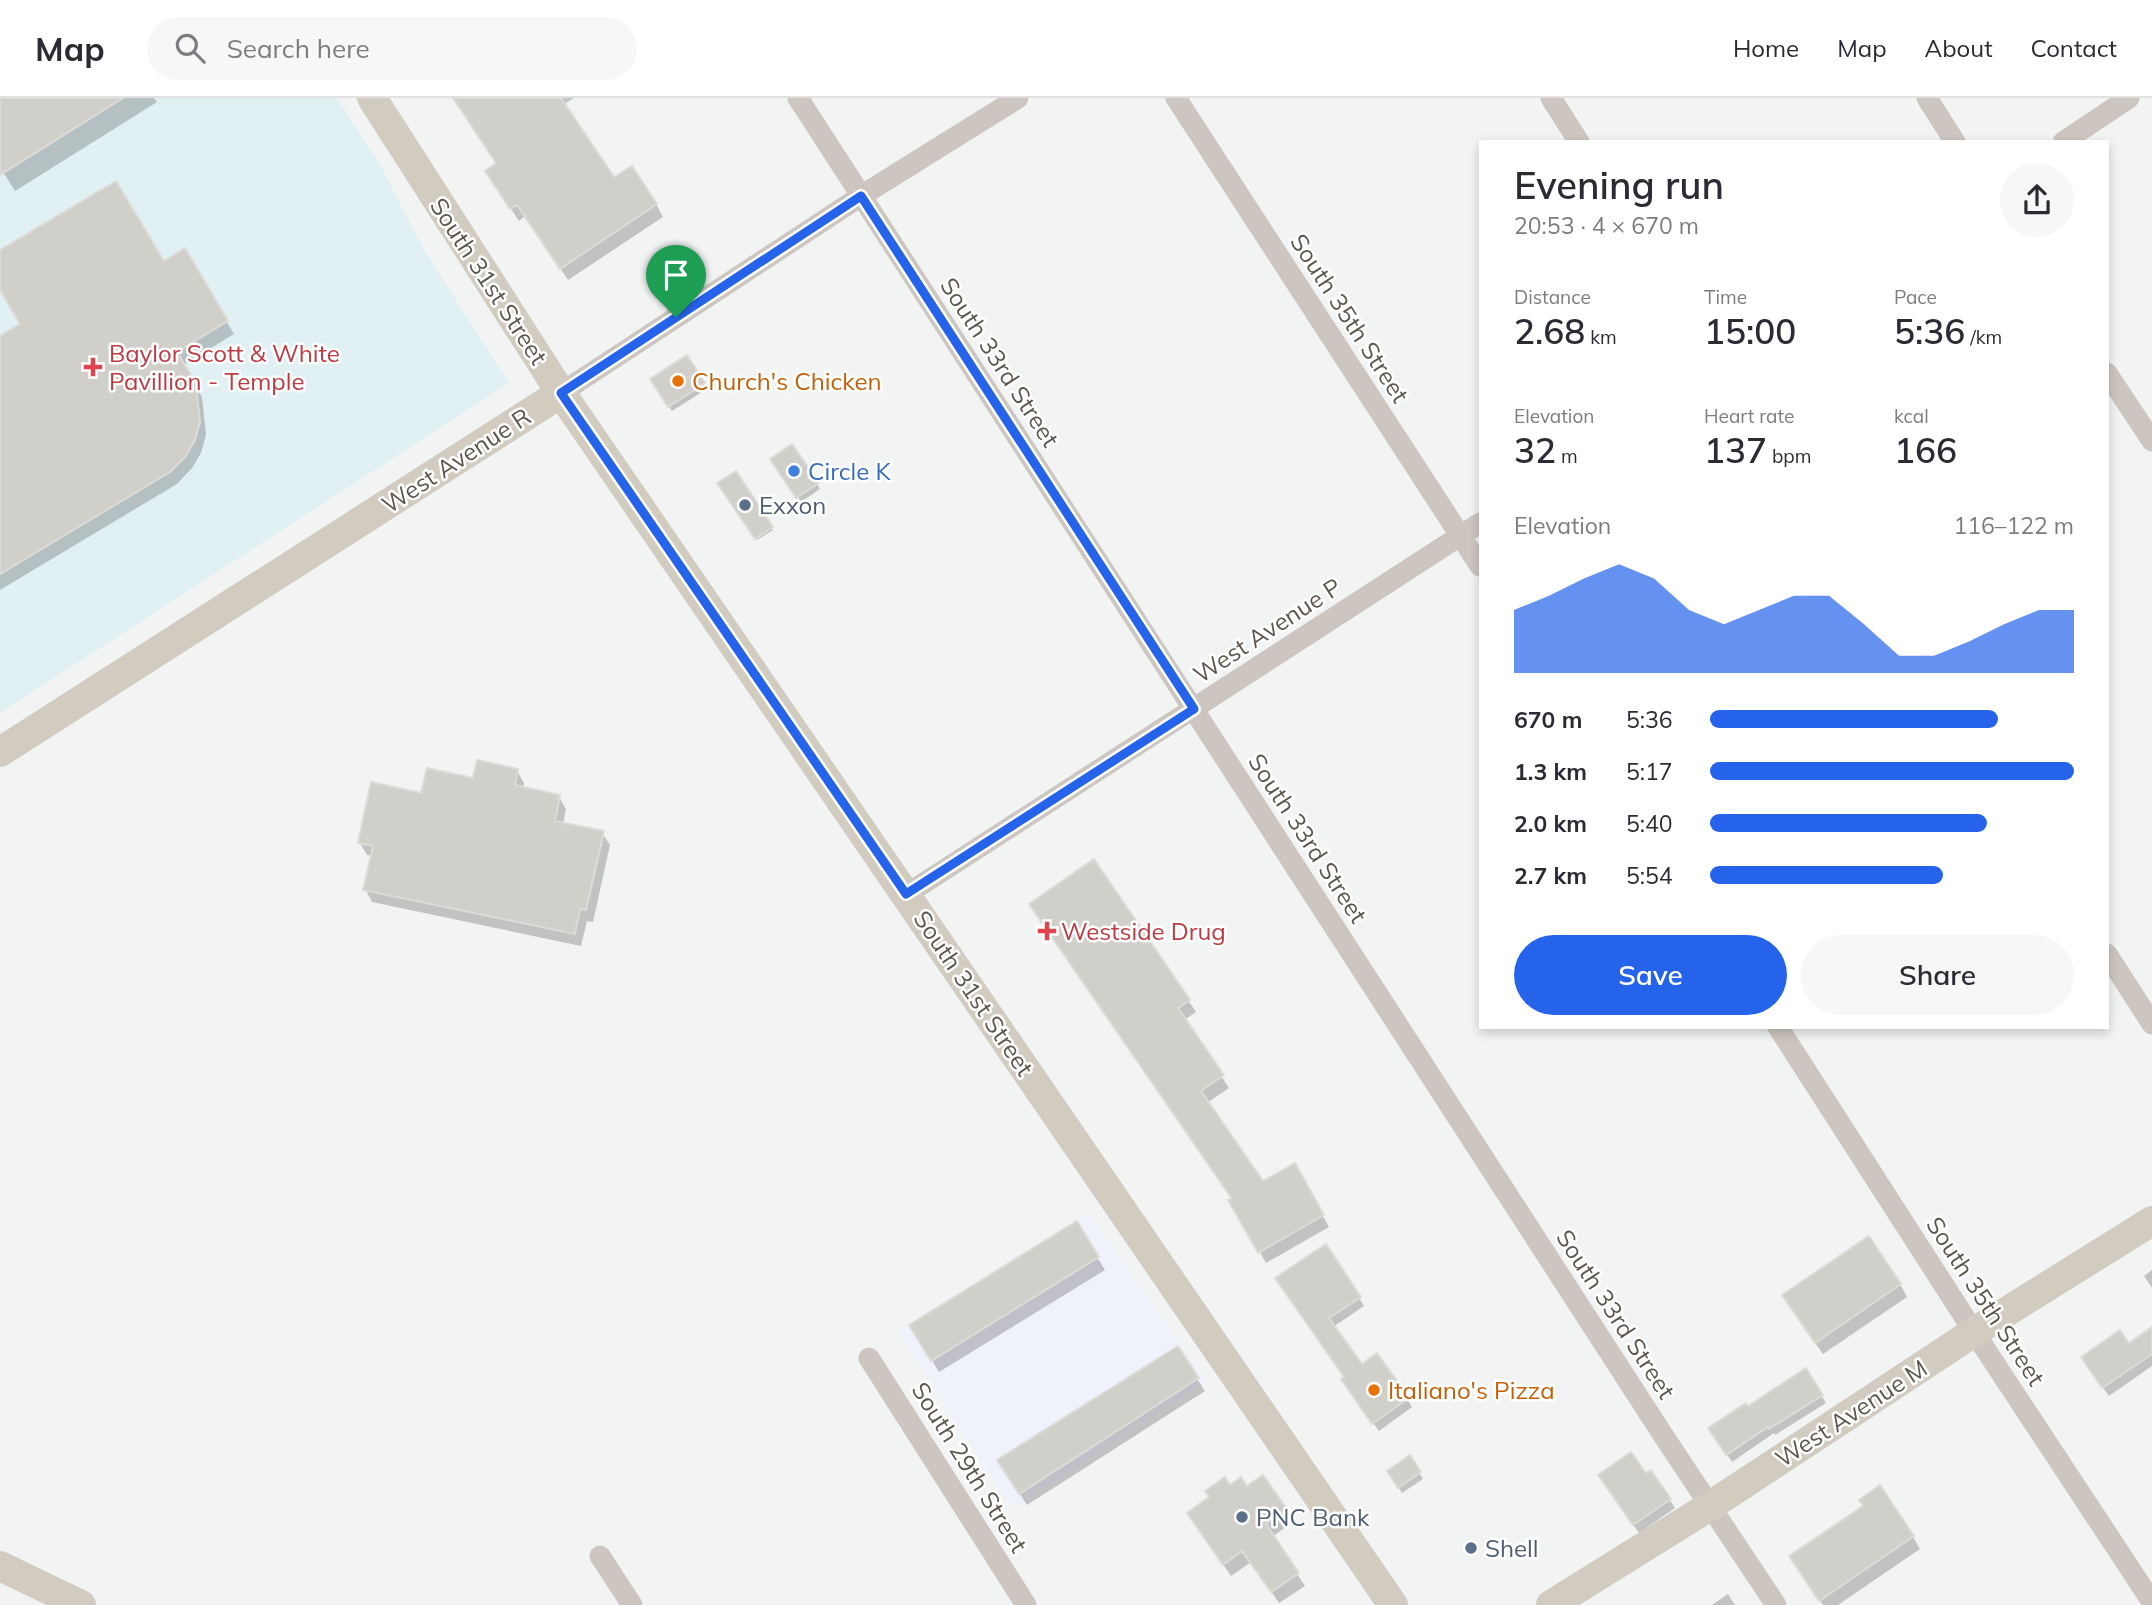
<!DOCTYPE html>
<html lang="en">
<head>
<meta charset="utf-8">
<style>
	:root { --surface:#fff; --page:#f7f7f7; --text:#2b2b33; --muted:#7c7c81; --line:#e1e1e2; --accent:#2563eb }
	body { margin:0; font-family:Mulish,sans-serif; background:var(--page); color:var(--text); height:100vh; display:flex; flex-direction:column; font-size:26px; white-space:nowrap }
	* { box-sizing:border-box; margin:0 }
	p { font-size:23px; color:var(--muted) }
	.icon { flex:none; width:38px; height:38px; fill:none; stroke:currentColor; stroke-width:2; stroke-linecap:round; stroke-linejoin:round }
	.map { position:relative; flex:1; overflow:hidden }
	.panel { position:absolute; left:1479px; top:42px; width:630px; height:889px; display:flex; flex-direction:column; background:var(--surface); border-radius:0px; box-shadow:0 4px 10px #0003 }
	.panel>* { flex:none }
	.pin { position:absolute; display:grid; place-items:center; width:60px; height:60px; color:#fff; margin:-72px -30px; border-radius:50% 50% 50% 0; rotate:-45deg; box-shadow:0 0 7px #0007 }
	.pin .icon { rotate:45deg }
	.round { display:grid; place-items:center; flex:none; width:74px; height:74px; border-radius:37px; background:var(--page) }
	.head { display:flex; align-items:center; justify-content:space-between; height:119px; padding:0 35px }
	h1 { font-size:38px; font-weight:600; line-height:52px }
	.stats { display:grid; grid-template-columns:repeat(3,1fr); gap:10px; height:119px; padding:7px 35px }
	.stats div { display:grid; align-content:center }
	.stats b { font-size:35px; font-weight:600 }
	.stats small { font-size:19px; font-weight:400 }
	.stats p { font-size:19px }
	.chart { height:196px; padding:14px 35px }
	.chart p { display:flex; justify-content:space-between }
	.chart svg { width:100%; height:126px; margin-top:7px; fill:var(--accent); opacity:.7 }
	.primary-button { display:flex; gap:14px; margin-top:auto; padding:14px 35px }
	.primary-button a { flex:1; height:80px; border-radius:42px; background:var(--accent); color:#fff; font-size:28px; font-weight:600; line-height:80px; text-align:center }
	.primary-button a+a { background:var(--page); color:var(--text) }
	ul { padding:0 35px; list-style:none; font-size:23px }
	li { display:grid; grid-template-columns:112px 84px 1fr; align-items:center; height:52px }
	li i { height:18px; border-radius:9px; background:var(--accent) }
	header { display:flex; align-items:center; gap:42px; box-sizing:border-box; height:98px; padding:0 35px; background:var(--surface); border-bottom:2px solid var(--line) }
	header strong { font-size:33px }
	nav { display:flex; gap:38px; margin-inline-start:auto; font-size:24px }
	.search { width:490px; height:63px; background:var(--page); display:flex; align-items:center; gap:18px; box-sizing:border-box; padding:0 24px; border-radius:38px; color:var(--muted); font-size:26px }
	.map>svg:first-child { display:block }
	.commercial { fill:#eff1fb }
	.medical { fill:#e1f0f2 }
	.shadow { fill:#0003 }
	.building { fill:#d1cfca; stroke:#dcdbd7; stroke-width:2 }
	.lines { fill:none; stroke-linecap:round; stroke-linejoin:round }
	.street { stroke:#cdc6c0; stroke-width:21 }
	.secondary { stroke:#d1cbc0; stroke-width:30 }
	.route-casing { stroke:#fff; stroke-width:14 }
	.route { stroke:#2563eb; stroke-width:9 }
	.health-dot { fill:#e0444e; stroke:#fff; stroke-width:2.5 }
	.food-dot { fill:#e8710a; stroke:#fff; stroke-width:2.5 }
	.shop-dot { fill:#3f7fe0; stroke:#fff; stroke-width:2.5 }
	.service-dot { fill:#5c6f8a; stroke:#fff; stroke-width:2.5 }
	.labels { text-anchor:middle; dominant-baseline:central; stroke-width:5; stroke-linejoin:round; paint-order:stroke }
	.street-label { font-size:24px; fill:#5d564c; stroke:#fff }
	.health-label { font-size:24px; fill:#be3a42; stroke:#fff; text-anchor:start }
	.food-label { font-size:24px; fill:#c56008; stroke:#fff; text-anchor:start }
	.shop-label { font-size:24px; fill:#366cbe; stroke:#fff; text-anchor:start }
	.service-label { font-size:24px; fill:#4e5e75; stroke:#fff; text-anchor:start }
</style>
</head>
<body>
<header>
<strong>Map</strong>
<div class="search"><svg class="icon" aria-label="search" viewBox="0 0 24 24"><circle cx="10" cy="10" r="6"/><path d="M15 15l6 6"/></svg>Search here</div>
<nav><a>Home</a><a>Map</a><a>About</a><a>Contact</a></nav>
</header>
<div class="map">
<svg width="2152" height="1507" viewBox="0 0 2152 1507">
	<rect width="100%" height="100%" fill="#f2f4f4"/>
	<!-- commercial -->
	<path class="commercial" d="M 1088,1116 L 1206,1283 L 1012,1411 L 898,1234 Z"/>
	<!-- medical -->
	<path class="medical" d="M 0,0 L 337,0 L 383,72 L 424,152 L 509,285 L 0,615 Z"/>
	<!-- shadow -->
	<path class="shadow" d="M 0,0 L 154,0 L 157,4 L 15,93 L 0,69 Z
		M 453,0 L 574,0 L 563,7 L 614,82 L 656,106 L 663,119 L 568,182 L 525,118 L 519,123 L 494,85 L 498,66 Z
		M 185,153 L 234,236 L 183,267 L 202,299 L 206,337 L 201,355 L 192,370 L 177,386 L 0,492 L 0,240 L 22,227 L 0,189 L 0,154 L 163,166 Z
		M 687,259 L 707,291 L 672,313 L 652,281 Z
		M 776,367 L 817,386 L 820,391 L 801,404 Z
		M 736,376 L 773,432 L 757,442 L 720,386 Z
		M 517,673 L 524,685 L 523,691 L 559,699 L 566,711 L 563,727 L 602,735 L 610,747 L 593,824 L 587,823 L 581,848 L 372,804 L 365,791 L 372,758 L 367,757 L 360,745 L 423,698 L 474,682 Z
		M 1093,764 L 1196,914 L 1184,922 L 1229,990 L 1207,1005 L 1263,1085 L 1294,1067 L 1329,1129 L 1266,1165 L 1231,1103 L 1233,1102 Z
		M 1076,1125 L 1105,1172 L 939,1274 L 911,1227 Z
		M 2152,1172 L 2152,1190 L 2144,1178 Z
		M 1900,1186 L 1907,1199 L 1823,1256 L 1791,1210 Z
		M 1283,1189 L 1359,1200 L 1364,1208 L 1333,1229 L 1362,1268 L 1407,1301 L 1412,1309 L 1379,1333 L 1348,1290 L 1345,1280 Z
		M 2152,1241 L 2152,1268 L 2109,1298 L 2088,1269 Z
		M 1178,1251 L 1205,1293 L 1027,1407 L 1006,1374 Z
		M 1806,1273 L 1826,1305 L 1775,1337 L 1774,1335 L 1732,1364 L 1715,1338 L 1747,1310 Z
		M 1410,1360 L 1423,1381 L 1402,1395 L 1389,1374 Z
		M 1645,1377 L 1670,1402 L 1675,1410 L 1639,1435 L 1605,1386 Z
		M 1263,1380 L 1293,1424 L 1272,1439 L 1305,1488 L 1279,1505 L 1251,1464 L 1231,1478 L 1197,1428 L 1230,1389 L 1247,1391 Z
		M 1913,1439 L 1920,1451 L 1838,1507 L 1823,1507 L 1798,1471 Z
		M 1728,1496 L 1735,1507 L 1712,1507 Z"/>
	<!-- building -->
	<path class="building" d="M 0,0 L 123,0 L 0,77 Z
		M 453,0 L 561,0 L 614,79 L 632,68 L 657,106 L 560,171 L 517,107 L 510,111 L 485,73 L 496,65 Z
		M 116,83 L 164,163 L 185,150 L 228,223 L 177,254 L 196,285 L 200,324 L 195,342 L 186,358 L 170,374 L 0,476 L 0,238 L 20,226 L 0,192 L 0,152 Z
		M 687,257 L 705,285 L 668,309 L 650,281 Z
		M 792,346 L 819,385 L 796,400 L 770,361 Z
		M 736,373 L 773,429 L 755,441 L 717,385 Z
		M 477,662 L 518,671 L 515,687 L 560,697 L 555,723 L 604,733 L 586,812 L 580,811 L 575,836 L 363,792 L 373,748 L 358,745 L 371,684 L 421,695 L 427,670 L 473,680 Z
		M 1094,761 L 1190,902 L 1178,910 L 1224,977 L 1201,993 L 1263,1083 L 1295,1065 L 1324,1117 L 1258,1155 L 1228,1102 L 1232,1101 L 1029,806 Z
		M 1077,1123 L 1099,1159 L 931,1263 L 909,1227 Z
		M 1869,1138 L 1901,1186 L 1815,1245 L 1782,1197 Z
		M 1326,1146 L 1361,1199 L 1329,1220 L 1362,1266 L 1377,1255 L 1409,1300 L 1372,1326 L 1341,1281 L 1344,1279 L 1275,1180 Z
		M 2152,1229 L 2152,1256 L 2102,1290 L 2081,1259 L 2120,1232 L 2129,1245 Z
		M 1178,1248 L 1199,1280 L 1019,1396 L 997,1362 Z
		M 1806,1270 L 1823,1297 L 1769,1331 L 1768,1329 L 1726,1357 L 1708,1330 L 1746,1305 L 1748,1308 Z
		M 1631,1354 L 1646,1375 L 1651,1372 L 1671,1401 L 1633,1427 L 1598,1377 Z
		M 1410,1357 L 1421,1374 L 1398,1390 L 1387,1373 Z
		M 1263,1377 L 1287,1411 L 1266,1426 L 1299,1475 L 1271,1494 L 1242,1453 L 1223,1467 L 1187,1415 L 1209,1399 L 1205,1393 L 1225,1379 L 1230,1387 L 1241,1379 L 1247,1388 Z
		M 1880,1387 L 1914,1438 L 1819,1503 L 1789,1458 L 1863,1408 L 1859,1402 Z"/>
	<g class="lines">
		<!-- street -->
		<path class="street" d="M 798,0 L 1663,1337 L 1776,1507
			M 1176,0 L 1480,468
			M 1551,0 L 1579,44
			M 1927,0 L 1955,44
			M 2063,44 L 2129,0
			M 2107,275 L 2152,343
			M 561,295 L 861,98 L 1018,0
			M 907,796 L 1480,425
			M 2107,856 L 2152,926
			M 1778,929 L 1974,1234 L 2152,1504
			M 869,1260 L 1026,1507
			M 600,1458 L 632,1507"/>
		<!-- secondary -->
		<path class="secondary" d="M 372,0 L 561,295 L 1393,1507
			M 0,654 L 561,295
			M 0,1468 L 81,1507
			M 1551,1507 L 1710,1408 L 1974,1234 L 2152,1123"/>
	</g>
	<g class="lines">
		<defs>
			<path id="route" d="M 861,98 L 1194,611 L 906,796 L 561,295 Z"/>
		</defs>
		<!-- route casing -->
		<use href="#route" class="route-casing"/>
		<!-- route -->
		<use href="#route" class="route"/>
	</g>
	<!-- markers -->
	<g class="health-dot">
		<path d="M89.5 258.5h7v7h7v7h-7v7h-7v-7h-7v-7h7z"/>
		<path d="M1043.5 822.5h7v7h7v7h-7v7h-7v-7h-7v-7h7z"/>
	</g>
	<g class="food-dot">
		<circle cx="678" cy="283" r="7"/>
		<circle cx="1374" cy="1292" r="7"/>
	</g>
	<circle class="shop-dot" cx="794" cy="373" r="7"/>
	<g class="service-dot">
		<circle cx="745" cy="407" r="7"/>
		<circle cx="1242" cy="1419" r="7"/>
		<circle cx="1471" cy="1450" r="7"/>
	</g>
	<g class="labels">
		<!-- street labels -->
		<g class="street-label">
			<text transform="translate(489 183) rotate(57)">South 31st Street</text>
			<text transform="translate(1350 220) rotate(57)">South 35th Street</text>
			<text transform="translate(1000 264) rotate(57)">South 33rd Street</text>
			<text transform="translate(456 362) rotate(-33)">West Avenue R</text>
			<text transform="translate(1267 532) rotate(-33)">West Avenue P</text>
			<text transform="translate(1308 740) rotate(57)">South 33rd Street</text>
			<text transform="translate(974 895) rotate(56)">South 31st Street</text>
			<text transform="translate(1986 1203) rotate(57)">South 35th Street</text>
			<text transform="translate(1616 1216) rotate(57)">South 33rd Street</text>
			<text transform="translate(1851 1315) rotate(-33)">West Avenue M</text>
			<text transform="translate(970 1369) rotate(58)">South 29th Street</text>
		</g>
		<!-- health labels -->
		<g class="health-label">
			<text x="109" y="255">Baylor Scott &amp; White<tspan x="109" dy="28">Pavillion - Temple</tspan></text>
			<text x="1061" y="833">Westside Drug</text>
		</g>
		<!-- food labels -->
		<g class="food-label">
			<text x="692" y="283">Church's Chicken</text>
			<text x="1388" y="1292">Italiano's Pizza</text>
		</g>
		<!-- shop labels -->
		<g class="shop-label">
			<text x="808" y="373">Circle K</text>
		</g>
		<!-- service labels -->
		<g class="service-label">
			<text x="759" y="407">Exxon</text>
			<text x="1256" y="1419">PNC Bank</text>
			<text x="1485" y="1450">Shell</text>
		</g>
	</g>
</svg>
<div class="pin" style="left:676px;top:219px;background:#1e9e55"><svg class="icon" aria-label="arrive" viewBox="0 0 24 24"><path d="M6 21V4h12l-3 4 3 4H6"/></svg></div>
<section class="panel">
<div class="head"><div><h1>Evening run</h1><p>20:53 · 4 × 670 m</p></div><a class="round"><svg class="icon" aria-label="share" viewBox="0 0 24 24"><path d="M12 15V3M7 8l5-5 5 5M5 13v7h14v-7"/></svg></a></div>
<div class="stats">
<div><p>Distance</p><b>2.68<small> km</small></b></div>
<div><p>Time</p><b>15:00</b></div>
<div><p>Pace</p><b>5:36<small> /km</small></b></div>
</div>
<div class="stats">
<div><p>Elevation</p><b>32<small> m</small></b></div>
<div><p>Heart rate</p><b>137<small> bpm</small></b></div>
<div><p>kcal</p><b>166</b></div>
</div>
<div class="chart"><p><span>Elevation</span>116–122 m</p>
<svg viewBox="0 0 160 44" preserveAspectRatio="none"><path d="M0 44V22L10 17L20 11L30 6L40 11L50 22L60 27L70 22L80 17L90 17L100 27L110 38L120 38L130 33L140 27L150 22L160 22V44z"/></svg>
</div>
<ul>
<li><b>670 m</b>5:36<i style="width:79%"></i></li>
<li><b>1.3 km</b>5:17<i style="width:100%"></i></li>
<li><b>2.0 km</b>5:40<i style="width:76%"></i></li>
<li><b>2.7 km</b>5:54<i style="width:64%"></i></li>
</ul>
<div class="primary-button"><a>Save</a><a>Share</a></div>
</section>
</div>
</body>
</html>
